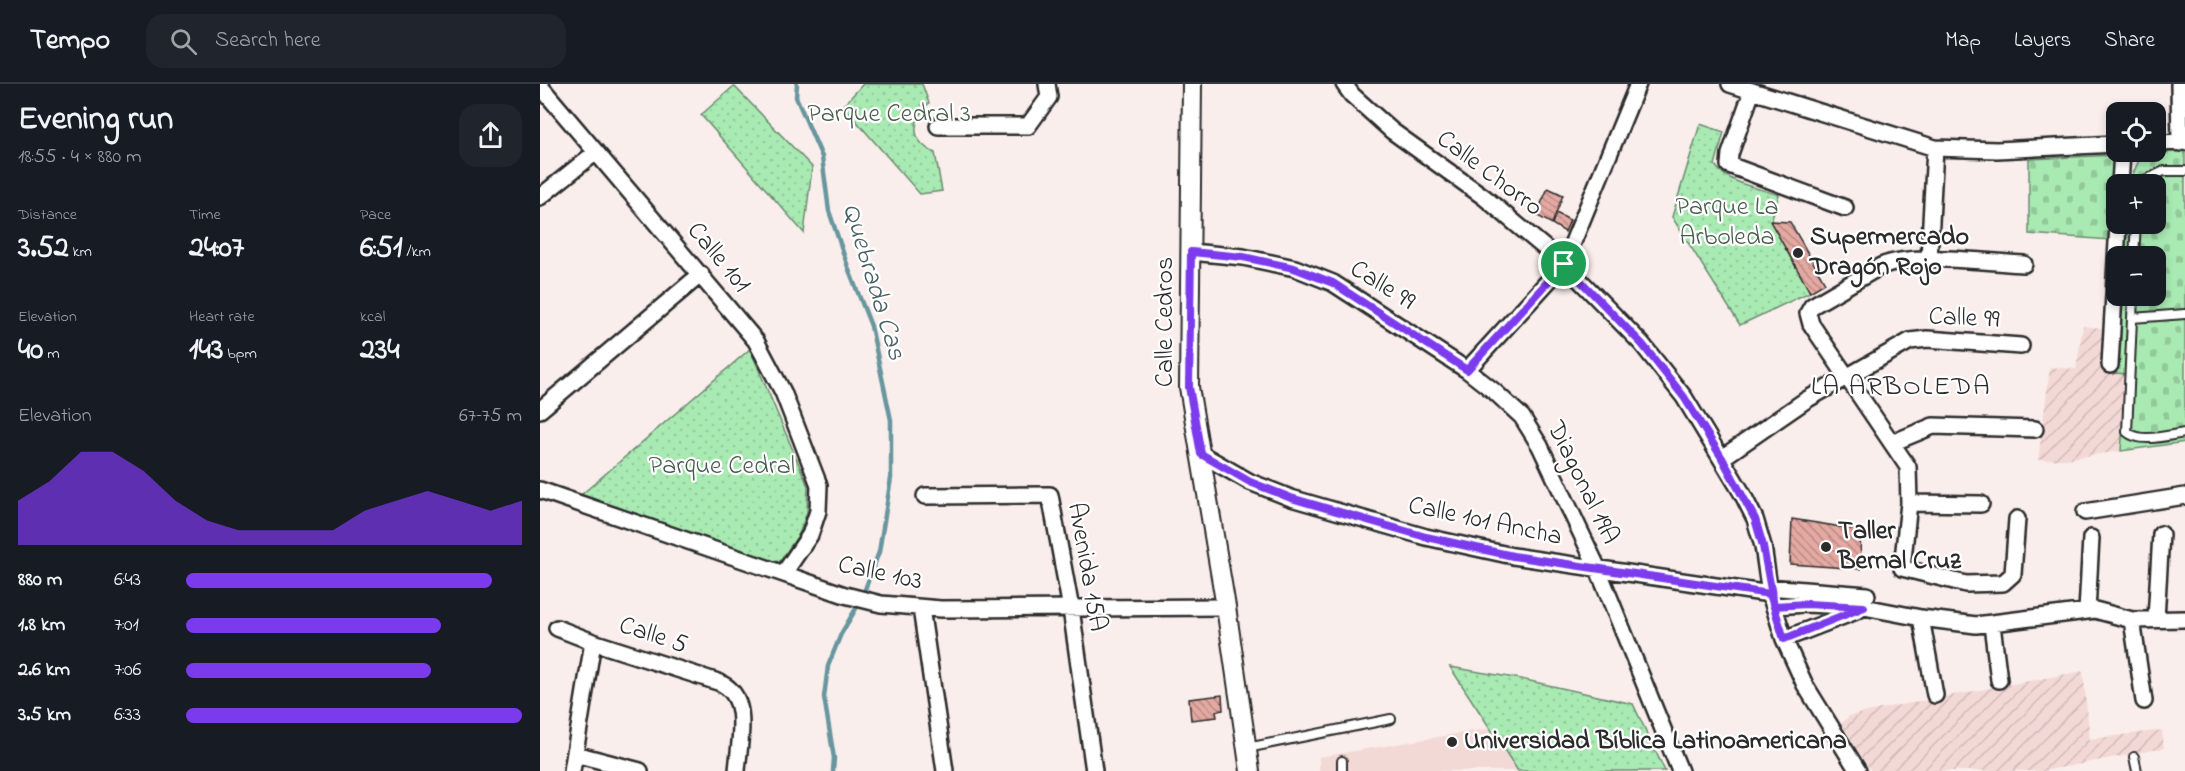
<!DOCTYPE html>
<html lang="en">
<head>
<meta charset="utf-8">
<style>
	:root { --surface:#171b24; --page:#20242c; --text:#f1f3f6; --muted:#9ea1a6; --line:#363941; --accent:#7c3aed }
	body { margin:0; font-family:"Indie Flower",sans-serif; background:var(--page); color:var(--text); height:100vh; display:flex; flex-direction:column; font-size:22px; white-space:nowrap }
	* { box-sizing:border-box; margin:0 }
	p { font-size:20px; color:var(--muted) }
	.icon { flex:none; width:33px; height:33px; fill:none; stroke:currentColor; stroke-width:2; stroke-linecap:round; stroke-linejoin:round }
	.map { position:relative; flex:1; overflow:hidden }
	.side { display:flex; flex-direction:column; background:var(--surface); width:540px }
	.side>* { flex:none }
	.fabs { position:absolute; left:1566px; top:18px; display:grid; gap:12px }
	.fabs a { display:grid; place-items:center; width:60px; height:60px; border-radius:12px; background:var(--surface); box-shadow:0 3px 9px #0003; font-size:30px }
	.pin { position:absolute; display:grid; place-items:center; width:51px; height:51px; color:#fff; margin:-26px; border:3px solid #fff; border-radius:50%; box-shadow:0 2px 6px #0007 }
	.round { display:grid; place-items:center; flex:none; width:63px; height:63px; border-radius:18px; background:var(--page) }
	.head { display:flex; align-items:center; justify-content:space-between; height:102px; padding:0 18px }
	h1 { font-size:33px; font-weight:800; line-height:45px }
	.metrics { display:grid; grid-template-columns:repeat(3,1fr); gap:9px; height:102px; padding:6px 18px }
	.metrics div { display:grid; align-content:center }
	.metrics b { font-size:30px; font-weight:800 }
	.metrics small { font-size:16px; font-weight:400 }
	.metrics p { font-size:16px }
	.chart { height:168px; padding:12px 18px }
	.chart p { display:flex; justify-content:space-between }
	.chart svg { width:100%; height:108px; margin-top:6px; fill:var(--accent); opacity:.7 }
	ul { padding:0 18px; list-style:none; font-size:20px }
	li { display:grid; grid-template-columns:96px 72px 1fr; align-items:center; height:45px }
	li i { height:15px; border-radius:8px; background:var(--accent) }
	header { display:flex; align-items:center; gap:36px; box-sizing:border-box; height:84px; padding:0 30px; background:var(--surface); border-bottom:2px solid var(--line) }
	header strong { font-size:28px }
	nav { display:flex; gap:33px; margin-inline-start:auto; font-size:21px }
	.search { width:420px; height:54px; background:var(--page); display:flex; align-items:center; gap:15px; box-sizing:border-box; padding:0 21px; border-radius:18px; color:var(--muted); font-size:22px }
	main { display:flex; flex:1; min-height:0 }
	.map>svg:first-child { display:block }
	.built { fill:#f3d9d6 }
	.industrial { fill:url(#industrial-furrows) }
	.cemetery { fill:url(#cemetery-stones); stroke:#6a8a6f; stroke-width:1.5 }
	.park { fill:url(#park-dots); stroke:#6a8a6f; stroke-width:1.5 }
	.lines { fill:none; stroke-linecap:round; stroke-linejoin:round }
	.stream { stroke:#67969e; stroke-width:4.5 }
	.building { fill:url(#building-back-hatch); stroke:#2b2b2b; stroke-width:1.5 }
	.service-casing { stroke:#2b2b2b; stroke-width:12 }
	.minor-casing { stroke:#2b2b2b; stroke-width:20 }
	.tertiary-casing { stroke:#2b2b2b; stroke-width:22 }
	.service { stroke:#fff; stroke-width:8 }
	.minor { stroke:#fff; stroke-width:15 }
	.tertiary { stroke:#fff; stroke-width:18 }
	.route-casing { stroke:#fff; stroke-width:12 }
	.route { stroke:#7c3aed; stroke-width:8 }
	.poi-dot { fill:#2b2b2b; stroke:#fff; stroke-width:2 }
	.labels { text-anchor:middle; dominant-baseline:central; stroke-width:4.5; stroke-linejoin:round; paint-order:stroke }
	.park-label { font-size:26px; fill:#4a5b4d; stroke:#fff }
	.street-label { font-size:26px; fill:#2b2b2b; stroke:#fff }
	.poi-label { font-size:26px; font-weight:bold; fill:#2b2b2b; stroke:#fff; text-anchor:start }
	.water-label { font-size:27px; font-style:italic; fill:#496165; stroke:#fff }
	.neighbourhood-label { font-size:27px; letter-spacing:1.5px; fill:#2b2b2b; stroke:#fff }
</style>
</head>
<body>
<header>
<strong>Tempo</strong>
<div class="search"><svg class="icon" aria-label="search" viewBox="0 0 24 24"><circle cx="10" cy="10" r="6"/><path d="M15 15l6 6"/></svg>Search here</div>
<nav><a>Map</a><a>Layers</a><a>Share</a></nav>
</header>
<main>
<section class="side">
<div class="head"><div><h1>Evening run</h1><p>18:55 · 4 × 880 m</p></div><a class="round"><svg class="icon" aria-label="share" viewBox="0 0 24 24"><path d="M12 15V3M7 8l5-5 5 5M5 13v7h14v-7"/></svg></a></div>
<div class="metrics">
<div><p>Distance</p><b>3.52<small> km</small></b></div>
<div><p>Time</p><b>24:07</b></div>
<div><p>Pace</p><b>6:51<small> /km</small></b></div>
</div>
<div class="metrics">
<div><p>Elevation</p><b>40<small> m</small></b></div>
<div><p>Heart rate</p><b>143<small> bpm</small></b></div>
<div><p>kcal</p><b>234</b></div>
</div>
<div class="chart"><p><span>Elevation</span>67–75 m</p>
<svg viewBox="0 0 160 44" preserveAspectRatio="none"><path d="M0 44V26L10 18L20 6L30 6L40 14L50 26L60 34L70 38L80 38L90 38L100 38L110 30L120 26L130 22L140 26L150 30L160 26V44z"/></svg>
</div>
<ul>
<li><b>880 m</b>6:43<i style="width:91%"></i></li>
<li><b>1.8 km</b>7:01<i style="width:76%"></i></li>
<li><b>2.6 km</b>7:06<i style="width:73%"></i></li>
<li><b>3.5 km</b>6:33<i style="width:100%"></i></li>
</ul>
</section>
<div class="map">
<svg width="1645" height="687" viewBox="0 0 1645 687">
	<defs>
		<pattern id="industrial-furrows" width="10" height="10" patternUnits="userSpaceOnUse" patternTransform="scale(1.5)"><rect width="10" height="10" fill="#f3d9d6"/><path d="M-1 1l2-2M0 10L10 0M9 11l2-2" fill="none" stroke="#d0bab8"/></pattern>
		<pattern id="cemetery-stones" width="16" height="16" patternUnits="userSpaceOnUse" patternTransform="scale(1.5)"><rect width="16" height="16" fill="#a9eab3"/><path d="M2 7V4a2 2 0 0 1 4 0v3zM10 15v-3a2 2 0 0 1 4 0v3z" fill="#92c99a"/></pattern>
		<pattern id="park-dots" width="8" height="8" patternUnits="userSpaceOnUse" patternTransform="scale(1.5)"><rect width="8" height="8" fill="#a9eab3"/><path d="M2 2h.1M6 6h.1" fill="none" stroke="#92c99a" stroke-width="1.8" stroke-linecap="round"/></pattern>
		<pattern id="building-back-hatch" width="6" height="6" patternUnits="userSpaceOnUse" patternTransform="scale(1.5)"><rect width="6" height="6" fill="#e4a9a2"/><path d="M-1 5l2 2M0 0l6 6M5-1l2 2" fill="none" stroke="#b98a84"/></pattern>
	</defs>
	<rect width="100%" height="100%" fill="#faeeec"/>
	<filter id="ink" filterUnits="userSpaceOnUse"><feTurbulence type="fractalNoise" baseFrequency=".0167" numOctaves="2"/><feDisplacementMap in="SourceGraphic" scale="12" xChannelSelector="R" yChannelSelector="G"/><feConvolveMatrix kernelMatrix="1 2 1 2 8 2 1 2 1" color-interpolation-filters="sRGB"/></filter>
	<g filter="url(#ink)">
		<!-- built -->
		<path class="built" d="M 951,644 L 978,687 L 779,687 L 779,673 Z"/>
		<!-- industrial -->
		<path class="industrial" d="M 1543,242 L 1564,244 L 1560,285 L 1587,290 L 1581,367 L 1526,375 L 1498,376 L 1510,283 L 1536,285 Z
			M 1543,587 L 1550,655 L 1622,646 L 1624,664 L 1504,687 L 1331,687 L 1301,640 L 1309,632 L 1354,622 Z"/>
		<!-- cemetery -->
		<path class="cemetery" d="M 1645,67 L 1645,358 L 1581,367 L 1587,290 L 1574,289 L 1580,212 L 1616,212 L 1616,172 L 1584,172 L 1587,140 L 1616,140 L 1616,100 L 1590,100 L 1590,97 L 1602,69 Z
			M 1576,71 L 1571,156 L 1489,150 L 1489,75 Z"/>
		<!-- park -->
		<path class="park" d="M 323,0 L 382,0 L 389,19 C 371,37 370,57 395,69 L 402,107 L 380,110 L 303,22 Z
			M 194,2 L 272,83 L 264,149 L 161,31 Z
			M 1160,40 L 1184,48 L 1175,81 C 1188,100 1219,104 1239,111 L 1231,137 L 1270,208 L 1200,241 L 1132,133 Z
			M 210,265 L 268,402 L 267,428 L 259,450 L 239,479 L 41,411 Z
			M 910,583 L 981,595 L 1093,620 L 1125,687 L 978,687 Z"/>
		<g class="lines">
			<!-- stream -->
			<path class="stream" d="M 257,0 L 256,13 L 282,73 L 289,127 L 309,186 L 331,242 L 351,336 L 351,394 L 339,468 L 321,516 L 301,550 L 288,582 L 284,613 L 294,674 L 293,687"/>
		</g>
		<!-- building -->
		<path class="building" d="M 1008,104 L 1023,111 L 1012,140 L 996,131 Z
			M 1016,129 L 1030,136 L 1025,148 L 1012,140 Z
			M 1230,137 L 1250,138 L 1285,199 L 1270,208 Z
			M 1252,435 L 1320,446 L 1321,485 L 1250,480 Z
			M 682,611 L 683,626 L 676,627 L 677,633 L 651,636 L 649,615 Z"/>
		<g class="lines">
			<defs>
				<path id="service" d="M 1602,100 L 1603,97 L 1624,87 L 1645,87
					M 1594,172 L 1596,140
					M 1593,212 L 1587,348 C 1601,360 1628,351 1645,349
					M 1592,234 L 1645,230
					M 707,664 L 851,635
					M 1594,673 L 1597,687
					M 802,677 L 802,687"/>
				<path id="minor" d="M 804,0 L 812,11 L 852,47 L 944,113 L 1024,180 L 1102,260 L 1144,313 L 1202,409 L 1215,435 L 1223,462 L 1230,510 L 1244,555 L 1265,601 L 1318,687
					M 1190,0 L 1395,64 L 1457,66 L 1576,60
					M 1639,0 L 1640,59
					M 0,2 L 216,257 L 243,308 L 279,401 L 278,427 L 270,451 L 244,489
					M 1212,7 L 1190,70 L 1189,81 L 1305,124
					M 398,42 L 488,42 L 509,13 L 507,0
					M 1616,59 L 1645,58
					M 1580,100 L 1582,68
					M 0,113 L 56,68
					M 651,168 L 703,173 L 755,184 L 793,199 L 927,286 L 955,308 L 982,333 L 1000,362 L 1057,483 L 1140,687
					M 1389,175 L 1395,64
					M 1570,281 L 1578,140
					M 927,286 L 1024,180 L 1098,0
					M 0,326 L 161,190
					M 1352,359 L 1393,342 L 1495,345
					M 661,370 L 710,398 L 751,414 L 886,453 L 973,472 L 1230,510
					M 1182,374 L 1266,316 L 1370,257 L 1387,255 L 1481,262
					M 0,406 L 305,511 L 341,520 L 401,525 L 686,523
					M 385,412 L 510,411 L 531,525 L 554,687
					M 1369,419 L 1441,420
					M 1545,428 L 1645,412
					M 1477,435 L 1473,490 L 1463,499 L 1426,500 L 1362,484 L 1369,419 L 1368,383 L 1271,240 L 1268,229 L 1272,222 L 1341,182 C 1373,168 1448,178 1484,180
					M 1229,503 L 1327,511
					M 1234,522 L 1267,520 L 1324,523 L 1381,534 L 1436,541 L 1555,526 L 1592,536 L 1645,535
					M 381,524 L 405,687
					M 1547,527 L 1551,454
					M 1381,534 L 1395,611
					M 1616,535 L 1621,450
					M 1592,536 L 1604,617
					M 1452,541 L 1459,596
					M 17,544 L 53,558 L 178,598 C 212,611 199,658 197,687
					M 1244,555 L 1319,526
					M 35,670 L 100,687
					M 32,687 L 53,558"/>
				<path id="tertiary" d="M 652,0 L 649,303 L 686,523 L 710,687"/>
			</defs>
			<!-- service casing -->
			<use href="#service" class="service-casing"/>
			<!-- minor casing -->
			<use href="#minor" class="minor-casing"/>
			<!-- tertiary casing -->
			<use href="#tertiary" class="tertiary-casing"/>
			<!-- service -->
			<use href="#service" class="service"/>
			<!-- minor -->
			<use href="#minor" class="minor"/>
			<!-- tertiary -->
			<use href="#tertiary" class="tertiary"/>
		</g>
	</g>
	<g class="lines" filter="url(#ink)">
		<defs>
			<path id="route" d="M 1024,180 L 927,286 L 793,199 L 754,184 L 703,173 L 651,168 L 649,303 L 661,370 L 710,398 L 751,414 L 886,453 L 973,472 L 1230,510 L 1244,555 L 1324,523 L 1267,520 L 1234,522 L 1223,462 L 1215,435 L 1182,374 L 1144,313 L 1102,260 L 1024,180"/>
		</defs>
		<!-- route casing -->
		<use href="#route" class="route-casing"/>
		<!-- route -->
		<use href="#route" class="route"/>
	</g>
	<!-- markers -->
	<g class="poi-dot">
		<circle cx="1258" cy="169" r="6"/>
		<circle cx="1286" cy="463" r="6"/>
		<circle cx="912" cy="658" r="6"/>
	</g>
	<g class="labels">
		<!-- park labels -->
		<g class="park-label">
			<text x="349" y="31">Parque Cedral 3</text>
			<text x="1187" y="124">Parque La<tspan x="1187" dy="30">Arboleda</tspan></text>
			<text x="182" y="383">Parque Cedral</text>
		</g>
		<!-- street labels -->
		<g class="street-label">
			<text transform="translate(949 90) rotate(37)">Calle Chorro</text>
			<text transform="translate(178 174) rotate(50)">Calle 101</text>
			<text transform="translate(842 202) rotate(32)">Calle 99</text>
			<text transform="translate(1424 235) rotate(3)">Calle 99</text>
			<text transform="translate(626 238) rotate(-90)">Calle Cedros</text>
			<text transform="translate(1042 399) rotate(64)">Diagonal 19A</text>
			<text transform="translate(945 438) rotate(12)">Calle 101 Ancha</text>
			<text transform="translate(546 483) rotate(80)">Avenida 15A</text>
			<text transform="translate(340 490) rotate(12)">Calle 103</text>
			<text transform="translate(113 552) rotate(18)">Calle 5</text>
		</g>
		<!-- poi labels -->
		<g class="poi-label">
			<text x="1270" y="154">Supermercado<tspan x="1270" dy="30">Dragón Rojo</tspan></text>
			<text x="1298" y="448">Taller<tspan x="1298" dy="30">Bernal Cruz</tspan></text>
			<text x="924" y="658">Universidad Bíblica Latinoamericana</text>
		</g>
		<!-- water labels -->
		<g class="water-label">
			<text transform="translate(333 198) rotate(73)">Quebrada Cas</text>
		</g>
		<!-- neighbourhood labels -->
		<g class="neighbourhood-label">
			<text x="1361" y="303">LA ARBOLEDA</text>
		</g>
	</g>
</svg>
<div class="fabs">
<a><svg class="icon" aria-label="locate" viewBox="0 0 24 24"><circle cx="12" cy="12" r="6"/><path d="M12 2v4M12 18v4M2 12h4M18 12h4"/></svg></a>
<a>+</a>
<a>−</a>
</div>
<div class="pin" style="left:1024px;top:180px;background:#1e9e55"><svg class="icon" aria-label="arrive" viewBox="0 0 24 24"><path d="M6 21V4h12l-3 4 3 4H6"/></svg></div>
</div>
</main>
</body>
</html>
